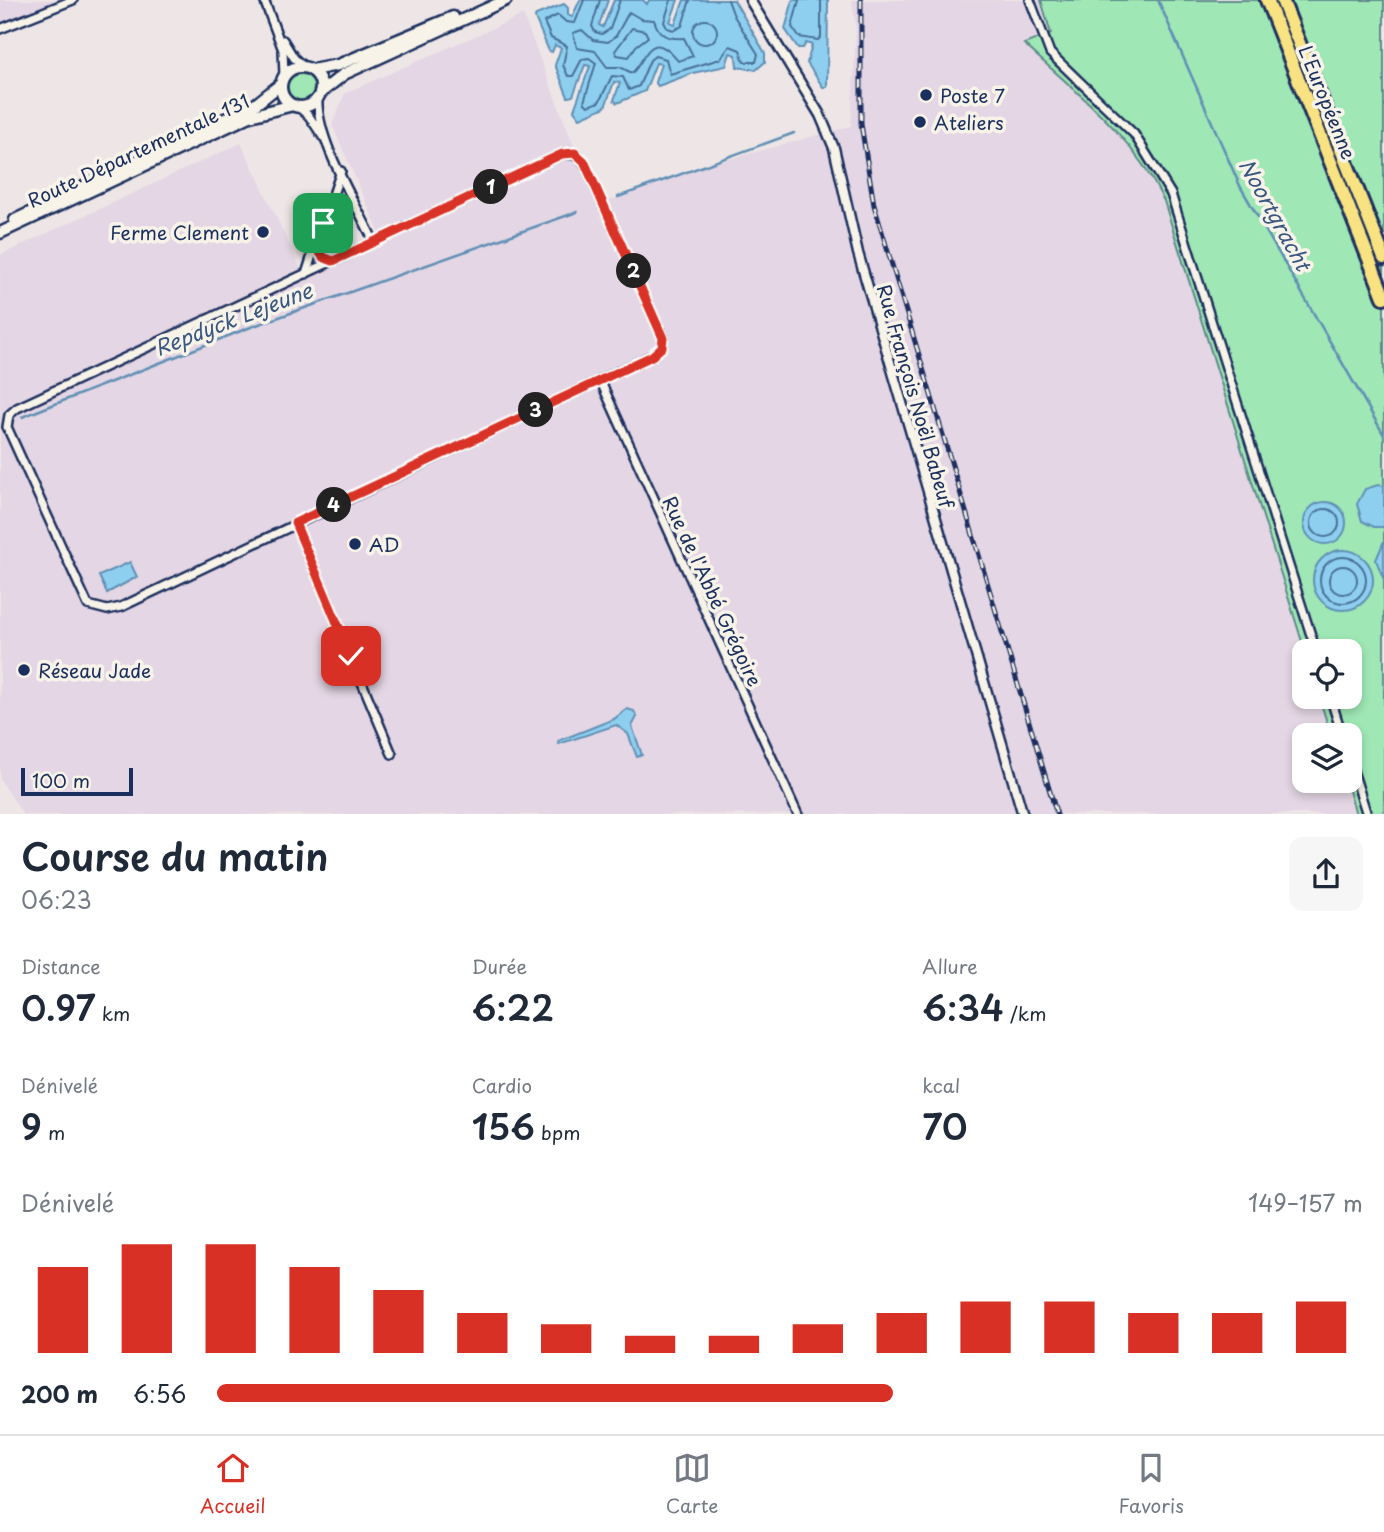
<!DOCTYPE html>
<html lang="fr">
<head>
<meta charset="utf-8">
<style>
	:root { --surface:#fff; --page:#f6f6f7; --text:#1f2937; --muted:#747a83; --line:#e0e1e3; --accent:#d93025 }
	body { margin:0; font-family:"Playpen Sans",sans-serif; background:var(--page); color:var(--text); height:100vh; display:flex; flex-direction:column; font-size:26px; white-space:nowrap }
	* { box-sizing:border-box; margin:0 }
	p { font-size:23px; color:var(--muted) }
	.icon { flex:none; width:38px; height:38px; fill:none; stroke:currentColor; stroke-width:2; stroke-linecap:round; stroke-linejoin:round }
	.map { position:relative; height:814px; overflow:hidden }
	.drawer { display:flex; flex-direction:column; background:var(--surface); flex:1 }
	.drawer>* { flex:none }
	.buttons { position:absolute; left:1292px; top:639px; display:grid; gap:14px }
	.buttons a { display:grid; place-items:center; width:70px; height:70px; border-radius:14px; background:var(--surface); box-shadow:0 4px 10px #0003; font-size:35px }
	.scale { position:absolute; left:21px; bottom:18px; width:112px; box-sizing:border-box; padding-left:7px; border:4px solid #1b2f5e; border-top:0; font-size:19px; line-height:24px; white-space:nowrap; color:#1b2f5e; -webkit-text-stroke:5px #f7f3e8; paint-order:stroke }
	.pin { position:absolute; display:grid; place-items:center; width:60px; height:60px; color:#fff; margin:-30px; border-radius:14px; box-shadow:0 4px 10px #0006 }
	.km { position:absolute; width:35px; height:35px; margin:-18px; border-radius:50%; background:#222; color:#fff; font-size:19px; line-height:35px; text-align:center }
	.round { display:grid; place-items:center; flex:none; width:74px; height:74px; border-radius:14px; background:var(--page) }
	.overview { display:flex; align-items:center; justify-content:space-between; height:119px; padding:0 21px }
	h1 { font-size:38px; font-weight:600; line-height:52px }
	.figures { display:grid; grid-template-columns:repeat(3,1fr); gap:10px; height:119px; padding:7px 21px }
	.figures div { display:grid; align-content:center }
	.figures b { font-size:35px; font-weight:600 }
	.figures small { font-size:19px; font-weight:400 }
	.figures p { font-size:19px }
	.chart { height:196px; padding:14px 21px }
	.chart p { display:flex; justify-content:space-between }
	.chart svg { width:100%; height:126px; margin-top:7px; stroke:var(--accent); stroke-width:6 }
	ul { padding:0 21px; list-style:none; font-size:23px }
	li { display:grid; grid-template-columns:112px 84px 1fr; align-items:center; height:52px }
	li i { height:18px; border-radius:9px; background:var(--accent) }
	.tabs { display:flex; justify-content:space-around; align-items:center; height:98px; border-top:2px solid var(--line); background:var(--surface); font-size:19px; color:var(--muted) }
	.tabs a { display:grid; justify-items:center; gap:4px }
	.tabs .selected { color:var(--accent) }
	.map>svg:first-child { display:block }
	.built { fill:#e4d6e4 }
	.green { fill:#9fe7b5; stroke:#5d8b8a; stroke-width:2 }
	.water { fill:#8ecfef; stroke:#608fb5; stroke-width:2 }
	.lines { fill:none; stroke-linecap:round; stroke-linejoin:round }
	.shore { stroke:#496f98; stroke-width:2 }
	.stream { stroke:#608fb5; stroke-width:2.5 }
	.minor-casing { stroke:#1b2f5e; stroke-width:12 }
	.tertiary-casing { stroke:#1b2f5e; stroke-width:13 }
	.secondary-casing { stroke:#1b2f5e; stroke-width:15 }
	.motorway-casing { stroke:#1b2f5e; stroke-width:18 }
	.minor { stroke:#f7f3e8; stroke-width:7 }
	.tertiary { stroke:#f7f3e8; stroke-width:8 }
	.secondary { stroke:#f7f3e8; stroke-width:10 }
	.motorway { stroke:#f8e281; stroke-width:12 }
	.rail-casing { stroke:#1b2f5e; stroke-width:5 }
	.rail { stroke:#f7f3e8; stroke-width:2.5; stroke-dasharray:8; stroke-linecap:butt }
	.route-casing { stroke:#fff; stroke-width:14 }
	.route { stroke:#d93025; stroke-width:9 }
	.poi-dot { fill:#1b2f5e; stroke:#f7f3e8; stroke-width:2.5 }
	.labels { text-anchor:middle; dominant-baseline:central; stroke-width:7; stroke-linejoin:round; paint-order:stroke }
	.poi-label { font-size:19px; fill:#1b2f5e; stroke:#f7f3e8; text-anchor:start }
	.street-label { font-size:19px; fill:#1b2f5e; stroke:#f7f3e8 }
	.water-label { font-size:21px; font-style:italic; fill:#385782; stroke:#f7f3e8 }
</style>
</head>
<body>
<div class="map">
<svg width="1384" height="815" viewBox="0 0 1384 815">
	<rect width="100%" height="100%" fill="#eee6e6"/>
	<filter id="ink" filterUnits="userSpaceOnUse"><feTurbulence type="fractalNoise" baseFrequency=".0143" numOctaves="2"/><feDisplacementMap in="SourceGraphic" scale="14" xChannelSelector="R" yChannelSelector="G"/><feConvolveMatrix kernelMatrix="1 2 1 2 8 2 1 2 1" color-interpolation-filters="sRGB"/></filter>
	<g filter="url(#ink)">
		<!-- built -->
		<path class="built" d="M 0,0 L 60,0 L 0,24 Z
			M 852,0 L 1041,0 L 1052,35 L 1025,45 L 1114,126 L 1153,179 L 1175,230 L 1305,651 L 1304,696 L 1319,697 L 1331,735 L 1304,735 L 1304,780 L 1346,781 L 1356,814 L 23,815 L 0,779 L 0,255 L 241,143 L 301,269 L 379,232 L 332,125 L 345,93 L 523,15 L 597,205 L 704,166 L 851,126 L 856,28 Z"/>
		<!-- green -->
		<path class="green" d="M 1041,0 L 1384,0 L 1384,814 L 1356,814 L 1346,781 L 1349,780 L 1349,735 L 1331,735 L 1319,697 L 1349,696 L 1349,651 L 1305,651 L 1164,201 C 1130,132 1079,95 1024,44 L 1051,34 Z
			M288 87a13 13 0 1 1 26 0a13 13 0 1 1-26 0Z"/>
		<!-- water -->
		<path class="water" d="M 580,0 L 608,0 L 599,25 L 603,27 L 614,0 L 643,0 L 647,4 L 649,0 L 678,0 L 670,22 L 675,24 L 684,0 L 734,0 L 765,53 L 765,62 L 756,70 L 737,67 L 736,55 L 730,53 L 726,66 L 693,73 L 658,86 L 655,82 L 661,64 L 656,63 L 645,91 L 617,103 L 614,100 L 620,83 L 614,82 L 605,107 L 580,118 L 574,110 L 590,66 L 585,65 L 573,96 L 568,97 L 555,65 L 561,48 L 555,45 L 552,52 L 549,51 L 535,18 L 536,15 L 564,4 L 568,8 L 568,15 L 572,17 Z
			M 793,0 L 828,0 L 827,87 L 823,87 L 807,63 L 812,45 L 806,43 L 803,48 L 798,48 L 785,29 Z
			M 1378,485 L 1384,486 L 1384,527 L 1374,527 L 1362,521 L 1357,504 L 1365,489 Z
			M1304 523a21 21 0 1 1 42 0a21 21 0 1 1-42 0Z
			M 1384,541 L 1384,580 L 1376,560 Z
			M1313 580a30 30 0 1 1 60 0a30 30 0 1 1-60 0Z
			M 130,562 L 137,577 L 107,593 L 99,576 Z
			M 627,709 L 634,711 L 637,717 L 632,726 L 642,755 L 637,757 L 628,734 L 616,725 L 559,744 L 558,741 L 614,719 Z"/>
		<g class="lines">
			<!-- shore -->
			<path class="shore" d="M 584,0 L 575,23 L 566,22 L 558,15 L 544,22 L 551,38 L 567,46 L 563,65 L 568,76 L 573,76 L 582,59 L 589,58 L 596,63 L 584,102 L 588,106 L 599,102 L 612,76 L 623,77 L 629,90 L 639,86 L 650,60 L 655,56 L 666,59 L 670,74 L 720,59 L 730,46 L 740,50 L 744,62 L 756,62 L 758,54 L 734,16 L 728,0
				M 600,0 L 592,26 L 595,32 L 602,34 L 610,29 L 620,0
				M 671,0 L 664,22 L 667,28 L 674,30 L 682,26 L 690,0
				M 799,0 L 792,27 L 799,37 L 818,40 L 821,37 L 821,0
				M 629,12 L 641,19 L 654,20 C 659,36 667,39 684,38 L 693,56 L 678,61 C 650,26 647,59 632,73 L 620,67 L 607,67 L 595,51 L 577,48 L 573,33 L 582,30 L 593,40 L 608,42 L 616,36 Z
				M693 32a12 12 0 1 1 24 0a12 12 0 1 1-24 0Z
				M 632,28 L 645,31 L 648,37 L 636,46 L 629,57 L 617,55 L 615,51 Z
				M1311 523a14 14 0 1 1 28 0a14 14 0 1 1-28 0Z
				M1320 580a23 23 0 1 1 46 0a23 23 0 1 1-46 0Z
				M1329 580a14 14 0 1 1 28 0a14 14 0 1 1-28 0Z"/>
			<!-- stream -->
			<path class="stream" d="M 1158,0 L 1240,186 L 1384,435
				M 618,197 L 794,133
				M 22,417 L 251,327 L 577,212"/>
			<defs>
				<path id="minor" d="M 264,0 L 283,50 L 284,76
					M 1030,0 L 1050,53 L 1134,134 L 1171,194 L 1316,651
					M 0,29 L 73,0
					M 283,40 L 294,58 L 304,67
					M 318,96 C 315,139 356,203 374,242
					M 297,106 L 309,116 L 323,137
					M 332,261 L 321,255 L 317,242 L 341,171
					M 306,274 L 316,243
					M 600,380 L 121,607 L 107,610 L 88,605 L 7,427 L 9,415 L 17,408 L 562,154 L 578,155 L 585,164 L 663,338 L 662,347 L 655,354 L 600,380 L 798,815
					M 295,523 L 392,754
					M 1330,696 L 1342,735
					M 1349,758 L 1367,815"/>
				<path id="tertiary" d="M 750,0 L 820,115 L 834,148 L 858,253 L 1023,815"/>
				<path id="secondary" d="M281 87a20 20 0 1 1 40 0a20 20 0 1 1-40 0Z
					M 312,70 L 338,65 L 453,17
					M 320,93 L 344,74 L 506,0
					M 15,220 L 256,104 L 281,84
					M 0,233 L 250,116 L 293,105"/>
				<path id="motorway" d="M 1267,0 L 1384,297
					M 1282,0 L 1384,258"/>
			</defs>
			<!-- minor casing -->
			<use href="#minor" class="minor-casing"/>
			<!-- tertiary casing -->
			<use href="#tertiary" class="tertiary-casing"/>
			<!-- secondary casing -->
			<use href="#secondary" class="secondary-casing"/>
			<!-- motorway casing -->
			<use href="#motorway" class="motorway-casing"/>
			<!-- minor -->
			<use href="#minor" class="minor"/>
			<!-- tertiary -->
			<use href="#tertiary" class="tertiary"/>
			<!-- secondary -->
			<use href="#secondary" class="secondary"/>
			<!-- motorway -->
			<use href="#motorway" class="motorway"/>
			<defs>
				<path id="rail" d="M 861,0 L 861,124 L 874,205 L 1057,815"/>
			</defs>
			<!-- rail casing -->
			<use href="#rail" class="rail-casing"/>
			<!-- rail -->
			<use href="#rail" class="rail"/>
		</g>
	</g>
	<g class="lines" filter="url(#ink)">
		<defs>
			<path id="route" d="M 323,223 L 317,248 L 323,257 L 333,261 L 562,154 L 575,153 L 584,161 L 663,338 L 662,347 L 652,356 L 295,523 L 351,656"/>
		</defs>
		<!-- route casing -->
		<use href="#route" class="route-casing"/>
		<!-- route -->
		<use href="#route" class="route"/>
	</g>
	<!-- markers -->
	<g class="poi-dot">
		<circle cx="926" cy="95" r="7"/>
		<circle cx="920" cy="122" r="7"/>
		<circle cx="263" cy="232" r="7"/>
		<circle cx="355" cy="544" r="7"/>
		<circle cx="24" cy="670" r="7"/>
	</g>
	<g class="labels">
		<!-- poi labels -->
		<g class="poi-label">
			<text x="940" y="95">Poste 7</text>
			<text x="934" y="122">Ateliers</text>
			<text x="249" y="232" text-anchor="end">Ferme Clement</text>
			<text x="369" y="544">AD</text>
			<text x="38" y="670">Réseau Jade</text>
		</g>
		<!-- street labels -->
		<g class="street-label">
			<text transform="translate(1328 102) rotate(68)">L'Européenne</text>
			<text transform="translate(138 150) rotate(-25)">Route Départementale 131</text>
			<text transform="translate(916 396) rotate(74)">Rue François Noël Babeuf</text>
			<text transform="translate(713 591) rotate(65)">Rue de l'Abbé Grégoire</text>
		</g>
		<!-- water labels -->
		<g class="water-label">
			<text transform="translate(1276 214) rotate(61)">Noortgracht</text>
			<text transform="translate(233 318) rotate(-21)">Repdyck Lejeune</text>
		</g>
	</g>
</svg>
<div class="buttons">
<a><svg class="icon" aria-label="locate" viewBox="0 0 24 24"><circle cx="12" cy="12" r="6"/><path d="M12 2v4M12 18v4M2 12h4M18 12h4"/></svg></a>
<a><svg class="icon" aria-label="layers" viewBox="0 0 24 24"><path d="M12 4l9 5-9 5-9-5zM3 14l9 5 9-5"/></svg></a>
</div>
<div class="scale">100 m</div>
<div class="pin" style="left:323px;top:223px;background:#1e9e55"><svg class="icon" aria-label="arrive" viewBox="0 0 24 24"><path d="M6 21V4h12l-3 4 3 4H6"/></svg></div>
<div class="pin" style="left:351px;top:656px;background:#d93025"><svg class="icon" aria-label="check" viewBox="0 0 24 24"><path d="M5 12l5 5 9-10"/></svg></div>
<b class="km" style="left:491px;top:187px">1</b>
<b class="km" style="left:634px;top:271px">2</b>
<b class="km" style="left:536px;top:410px">3</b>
<b class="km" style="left:334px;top:505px">4</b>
</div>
<section class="drawer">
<div class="overview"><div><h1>Course du matin</h1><p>06:23</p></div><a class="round"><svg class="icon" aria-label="share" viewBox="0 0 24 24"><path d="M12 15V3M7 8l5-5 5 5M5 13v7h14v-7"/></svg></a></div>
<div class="figures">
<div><p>Distance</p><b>0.97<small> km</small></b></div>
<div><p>Durée</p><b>6:22</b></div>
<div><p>Allure</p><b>6:34<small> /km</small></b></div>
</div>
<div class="figures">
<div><p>Dénivelé</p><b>9<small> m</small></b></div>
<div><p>Cardio</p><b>156<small> bpm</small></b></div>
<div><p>kcal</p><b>70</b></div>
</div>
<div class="chart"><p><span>Dénivelé</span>149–157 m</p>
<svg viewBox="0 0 160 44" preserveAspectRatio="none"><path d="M5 44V14M15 44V6M25 44V6M35 44V14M45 44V22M55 44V30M65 44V34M75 44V38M85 44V38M95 44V34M105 44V30M115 44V26M125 44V26M135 44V30M145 44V30M155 44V26"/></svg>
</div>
<ul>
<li><b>200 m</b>6:56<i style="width:59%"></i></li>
</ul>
</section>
<nav class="tabs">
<a class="selected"><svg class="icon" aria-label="home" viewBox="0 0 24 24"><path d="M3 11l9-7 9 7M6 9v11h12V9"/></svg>Accueil</a>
<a><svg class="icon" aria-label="map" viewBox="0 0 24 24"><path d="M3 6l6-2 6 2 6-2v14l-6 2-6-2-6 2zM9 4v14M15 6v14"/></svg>Carte</a>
<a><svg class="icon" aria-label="saved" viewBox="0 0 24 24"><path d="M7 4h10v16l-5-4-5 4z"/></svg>Favoris</a>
</nav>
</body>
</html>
